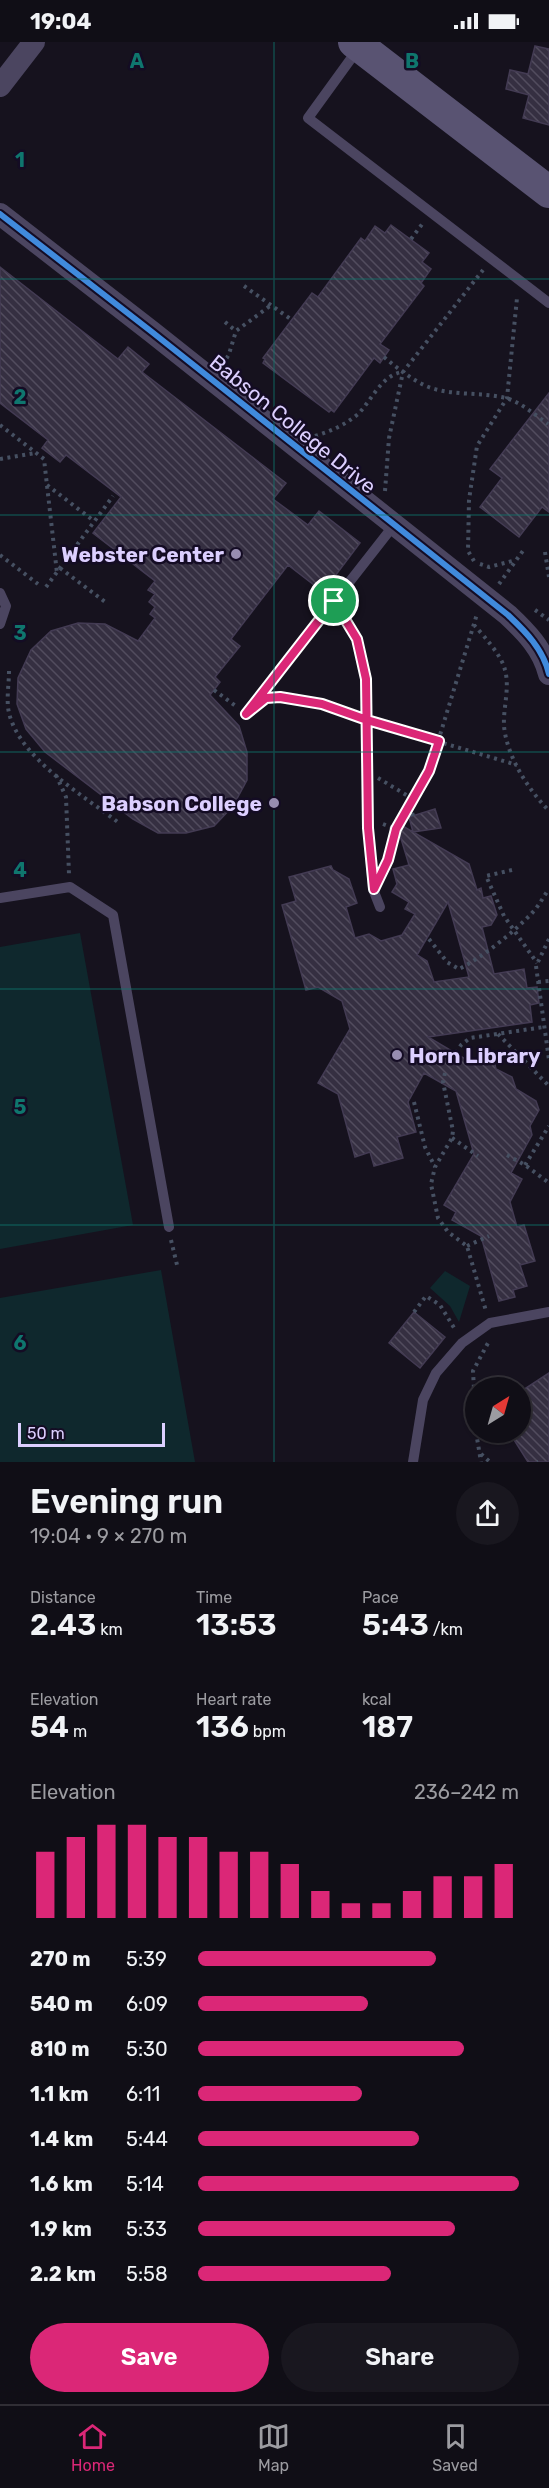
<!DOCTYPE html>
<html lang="en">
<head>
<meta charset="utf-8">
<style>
	:root { --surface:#100e16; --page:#19171f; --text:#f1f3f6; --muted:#9c9ca1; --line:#302e35; --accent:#db2777 }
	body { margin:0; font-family:Rubik,sans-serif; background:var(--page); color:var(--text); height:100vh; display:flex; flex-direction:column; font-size:22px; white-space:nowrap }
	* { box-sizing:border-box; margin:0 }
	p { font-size:20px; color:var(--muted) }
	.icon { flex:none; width:33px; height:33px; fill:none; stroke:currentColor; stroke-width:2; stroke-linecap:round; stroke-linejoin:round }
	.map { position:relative; height:1420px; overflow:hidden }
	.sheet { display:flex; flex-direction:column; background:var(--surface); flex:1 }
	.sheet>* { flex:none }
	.needle { width:39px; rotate:37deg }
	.controls { position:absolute; left:465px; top:1335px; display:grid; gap:12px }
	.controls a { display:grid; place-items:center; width:66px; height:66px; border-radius:50%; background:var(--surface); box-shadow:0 2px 4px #0004,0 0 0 2px var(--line); font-size:30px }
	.scale { position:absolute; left:18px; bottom:15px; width:147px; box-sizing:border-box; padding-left:6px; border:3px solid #dccfff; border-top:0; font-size:16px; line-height:21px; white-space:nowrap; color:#dccfff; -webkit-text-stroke:4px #140c24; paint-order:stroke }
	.pin { position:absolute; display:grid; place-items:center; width:51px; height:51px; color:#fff; margin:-26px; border:3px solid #fff; border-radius:50%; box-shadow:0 2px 6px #0007 }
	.round { display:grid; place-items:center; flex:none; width:63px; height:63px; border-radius:32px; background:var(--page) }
	.headline { display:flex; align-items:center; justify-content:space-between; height:102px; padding:0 30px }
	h1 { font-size:33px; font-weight:600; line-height:45px }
	.figures { display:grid; grid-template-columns:repeat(3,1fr); gap:9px; height:102px; padding:6px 30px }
	.figures div { display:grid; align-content:center }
	.figures b { font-size:30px; font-weight:600 }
	.figures small { font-size:16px; font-weight:400 }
	.figures p { font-size:16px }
	.chart { height:168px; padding:12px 30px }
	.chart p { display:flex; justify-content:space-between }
	.chart svg { width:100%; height:108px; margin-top:6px; stroke:var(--accent); stroke-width:6 }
	.button { display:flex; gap:12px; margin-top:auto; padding:12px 30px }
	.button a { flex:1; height:69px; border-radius:36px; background:var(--accent); color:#fff; font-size:24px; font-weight:600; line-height:69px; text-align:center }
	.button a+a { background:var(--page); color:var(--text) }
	ul { padding:0 30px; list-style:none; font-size:20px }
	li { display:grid; grid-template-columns:96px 72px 1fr; align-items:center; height:45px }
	li i { height:15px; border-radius:8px; background:var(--accent) }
	.status { display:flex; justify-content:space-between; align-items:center; height:42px; padding:0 30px; background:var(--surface); direction:ltr }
	.status svg { height:16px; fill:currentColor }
	.dock { display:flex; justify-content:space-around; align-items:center; height:84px; border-top:2px solid var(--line); background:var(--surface); font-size:16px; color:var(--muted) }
	.dock a { display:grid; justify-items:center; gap:3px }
	.dock .selected { color:var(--accent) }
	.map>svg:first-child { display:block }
	.grass { fill:#0f282d }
	.building { fill:url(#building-back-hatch); stroke:#433b53; stroke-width:1.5; fill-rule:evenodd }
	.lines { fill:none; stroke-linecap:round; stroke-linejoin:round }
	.path { stroke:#465062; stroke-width:4; stroke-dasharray:3 4.5; stroke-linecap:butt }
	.lane { stroke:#4b4560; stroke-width:10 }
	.street { stroke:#4b4560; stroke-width:22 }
	.secondary { stroke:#595372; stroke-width:32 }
	.path-bridge { stroke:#465062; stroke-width:4; stroke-dasharray:3 4.5; stroke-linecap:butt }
	.cycleway-casing { stroke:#140c24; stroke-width:10 }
	.cycleway { stroke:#408adc; stroke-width:6 }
	.route-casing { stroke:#fff; stroke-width:12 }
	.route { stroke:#db2777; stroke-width:8 }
	.grid { fill:none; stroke:#0f766e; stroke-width:1.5; stroke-opacity:0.55 }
	.poi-dot { fill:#978db0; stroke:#140c24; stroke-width:2 }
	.labels { text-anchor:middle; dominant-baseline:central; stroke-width:5; stroke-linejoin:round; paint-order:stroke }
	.street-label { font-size:21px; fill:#dccfff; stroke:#140c24 }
	.poi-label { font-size:21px; font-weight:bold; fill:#dccfff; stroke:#140c24; text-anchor:end }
	.grid-label { font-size:20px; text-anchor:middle; font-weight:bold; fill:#0f766e; stroke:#140c24; stroke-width:5; stroke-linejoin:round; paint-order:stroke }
</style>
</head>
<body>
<div class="status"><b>19:04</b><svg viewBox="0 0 49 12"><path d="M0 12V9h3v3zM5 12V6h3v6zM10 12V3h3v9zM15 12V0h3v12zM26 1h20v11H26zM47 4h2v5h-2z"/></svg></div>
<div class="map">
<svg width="549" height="1420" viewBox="0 0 549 1420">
	<defs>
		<pattern id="building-back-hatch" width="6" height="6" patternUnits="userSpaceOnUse" patternTransform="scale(1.5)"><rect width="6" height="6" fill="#352f41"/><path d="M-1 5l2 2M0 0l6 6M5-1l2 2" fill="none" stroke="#524c5e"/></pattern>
	</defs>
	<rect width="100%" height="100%" fill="#16121e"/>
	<!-- grass -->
	<path class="grass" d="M 80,891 L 133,1183 L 0,1207 L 0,905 Z
		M 161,1228 L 195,1420 L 0,1420 L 0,1256 Z
		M 445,1229 L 470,1244 L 459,1280 L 450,1264 L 430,1246 Z"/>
	<!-- building -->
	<path class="building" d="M 535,4 L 549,7 L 549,83 L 523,76 L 529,53 L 506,47 L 510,28 L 528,32 Z
		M 391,183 L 429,211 L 422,220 L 431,227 L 421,241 L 424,244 L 380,302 L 389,308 L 380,321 L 374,316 L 334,370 L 331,368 L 329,370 L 263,321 L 265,317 L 263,316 L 312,251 L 318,255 L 361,196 L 365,199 L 375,184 L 385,191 Z
		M 0,225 L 118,317 L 128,305 L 149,322 L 142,330 L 286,441 L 273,457 L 308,483 L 319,469 L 360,501 L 323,550 L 288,523 L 231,597 L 240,604 L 215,635 L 220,640 L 210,653 L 239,684 L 247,710 L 247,738 L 233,764 L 214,784 L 186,791 L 158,791 L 133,777 L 45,710 L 26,687 L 17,662 L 18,636 L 31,608 L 51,589 L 78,581 L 105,582 L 138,599 L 155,576 L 150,572 L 155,565 L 149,560 L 155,552 L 148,548 L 155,539 L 93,491 L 121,455 L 66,413 L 60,420 L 42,406 L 48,398 L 0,361 Z
		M 549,351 L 549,470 L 542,465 L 519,495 L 480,465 L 502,436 L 490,427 Z
		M 435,767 L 441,786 L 413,790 L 469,822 L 477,848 L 481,846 L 483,856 L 491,854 L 497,873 L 491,883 L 482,885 L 494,932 L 524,927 L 527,946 L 537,945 L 539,961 L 530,963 L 532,980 L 428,995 L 472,1021 L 493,1015 L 496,1027 L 512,1035 L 516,1047 L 536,1059 L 539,1068 L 530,1084 L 532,1093 L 511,1131 L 522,1137 L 510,1160 L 517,1185 L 524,1183 L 535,1219 L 520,1223 L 527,1244 L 513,1248 L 515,1255 L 499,1259 L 481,1194 L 452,1178 L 456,1170 L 444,1163 L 474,1112 L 456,1049 L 424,1031 L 408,1060 L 416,1090 L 397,1095 L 403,1116 L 374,1124 L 370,1110 L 355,1115 L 338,1052 L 318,1041 L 350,987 L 342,959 L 318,945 L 306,948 L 282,863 L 296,859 L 289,835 L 331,824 L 333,828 L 349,837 L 357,861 L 346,865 L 355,896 L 369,892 L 381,899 L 402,893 L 415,872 L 405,867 L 409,860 L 392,850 L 397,842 L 393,827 L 409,823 L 396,780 L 413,790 L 409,775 ZM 448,860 L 469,935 L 434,940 L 427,919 L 417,913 Z
		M 414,1270 L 445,1295 L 420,1326 L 389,1301 Z
		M 549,1331 L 549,1420 L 528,1420 L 509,1390 L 520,1390 L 520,1350 Z"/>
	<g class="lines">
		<!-- path -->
		<path class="path" d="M 411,197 L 423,181
			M 244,244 L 292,278
			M 225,280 L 236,289
			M 384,315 C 397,326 411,337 426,344 C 452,355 483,349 509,357 C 523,362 535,373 548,382
			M 223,323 L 229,312 L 236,289 L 270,264
			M 0,383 L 44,417 L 57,531
			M 315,394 C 331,389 345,383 358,372 C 372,358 382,332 403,330
			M 0,417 L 35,411
			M 47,443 L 94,479
			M 385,449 L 389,396 L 403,330 L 483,228
			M 545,510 L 549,535
			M 0,513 L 38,542
			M 474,519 L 468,509 L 469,458 L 477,404 L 507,356 L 517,256
			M 480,522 L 489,525 L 516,518
			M 60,526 L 108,562
			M 499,542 L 525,506
			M 46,545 L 113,454
			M 535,568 L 549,578
			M 474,583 C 484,594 502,614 505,628 C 510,646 503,666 504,684 C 507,715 528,747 549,769
			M 9,629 C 9,643 6,658 9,671 C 20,717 83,753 119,781
			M 214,648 L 237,665
			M 278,655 L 322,662 L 352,673
			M 379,682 L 517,723
			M 56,733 L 66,755 L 69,832
			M 383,782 L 396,787
			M 386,823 L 396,787 L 429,729 L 477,572
			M 512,828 L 486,834 L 504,874 L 537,921
			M 429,897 L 447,920 L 459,927 C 483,915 514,890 532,871 C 539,864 543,855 549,847
			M 549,897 L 536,924 L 549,1018
			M 538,940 L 549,939
			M 498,992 L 549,1044
			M 456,1011 L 461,1003 L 470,996 L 544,985
			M 445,1031 L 443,1040 L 453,1089 L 452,1096 L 435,1125 L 431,1142 L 438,1176 L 448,1190 L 467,1204 L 486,1269
			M 414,1060 L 425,1105 L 435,1125
			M 452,1096 L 478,1114
			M 507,1113 L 525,1123 L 549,1141
			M 525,1123 L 549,1084
			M 171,1198 L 178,1227
			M 467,1204 L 489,1194
			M 414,1270 L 426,1254 L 440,1263 L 456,1289
			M 476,1383 L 473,1329 L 488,1301
			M 476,1390 L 481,1420
			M 481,1412 L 490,1420
			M 537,1420 L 538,1420"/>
		<!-- lane -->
		<path class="lane" d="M 358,7 L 308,76 L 549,261
			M 0,551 L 6,564 L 0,582
			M 335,559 L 357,598 L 366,637 L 368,786 L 373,847 L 380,865
			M 246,672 L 394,483
			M 0,856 L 70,845 L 113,873 L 169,1185
			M 413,1420 L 423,1358 L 436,1331 L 462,1301 L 490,1281 L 549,1270"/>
		<!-- street -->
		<path class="street" d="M 0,44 L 34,0
			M 0,172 L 152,290 L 508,573 C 526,590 543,607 549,632"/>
		<!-- secondary -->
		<path class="secondary" d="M 354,0 L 549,150"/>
		<!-- path-bridge -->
		<path class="path-bridge" d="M 378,736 L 408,754 L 413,774"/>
		<defs>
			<path id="cycleway" d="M 0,172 L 152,290 L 508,573 C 526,590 543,607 549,632"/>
		</defs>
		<!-- cycleway casing -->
		<use href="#cycleway" class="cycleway-casing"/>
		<!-- cycleway -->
		<use href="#cycleway" class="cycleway"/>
	</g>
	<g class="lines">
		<defs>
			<path id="route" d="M 334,559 L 357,597 L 366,637 L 368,786 L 374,847 L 388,818 L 396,787 L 429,729 L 439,699 L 367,678 L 322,662 L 280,655 L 266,656 L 246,672 L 334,559"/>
		</defs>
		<!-- route casing -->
		<use href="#route" class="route-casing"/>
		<!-- route -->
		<use href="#route" class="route"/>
	</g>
	<!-- grid -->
	<path class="grid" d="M 274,0 L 274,1420M 0,237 L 549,237M 0,473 L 549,473M 0,710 L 549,710M 0,947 L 549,947M 0,1183 L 549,1183"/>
	<!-- markers -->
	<g class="poi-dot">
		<circle cx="236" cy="512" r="6"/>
		<circle cx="274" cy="761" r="6"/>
		<circle cx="397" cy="1013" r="6"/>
	</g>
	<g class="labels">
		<!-- street labels -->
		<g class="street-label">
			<text transform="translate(293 382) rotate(39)">Babson College Drive</text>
		</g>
		<!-- poi labels -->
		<g class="poi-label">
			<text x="224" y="512">Webster Center</text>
			<text x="262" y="761">Babson College</text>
			<text x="409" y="1013" text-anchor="start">Horn Library</text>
		</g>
	</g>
	<g class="grid-label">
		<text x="137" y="26">A</text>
		<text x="412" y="26">B</text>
		<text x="20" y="125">1</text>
		<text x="20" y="362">2</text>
		<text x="20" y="598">3</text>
		<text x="20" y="835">4</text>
		<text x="20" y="1072">5</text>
		<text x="20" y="1308">6</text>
	</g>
</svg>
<div class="controls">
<a><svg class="needle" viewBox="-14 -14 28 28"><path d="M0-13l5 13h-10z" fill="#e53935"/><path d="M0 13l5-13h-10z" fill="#9c9ca1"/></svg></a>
</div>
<div class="scale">50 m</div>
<div class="pin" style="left:334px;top:559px;background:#1e9e55"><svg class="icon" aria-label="arrive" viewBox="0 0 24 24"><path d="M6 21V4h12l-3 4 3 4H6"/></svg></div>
</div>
<section class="sheet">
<div class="headline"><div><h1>Evening run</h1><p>19:04 · 9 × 270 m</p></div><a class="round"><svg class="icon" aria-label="share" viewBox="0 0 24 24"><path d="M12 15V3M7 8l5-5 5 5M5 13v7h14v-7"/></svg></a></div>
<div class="figures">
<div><p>Distance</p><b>2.43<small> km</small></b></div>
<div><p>Time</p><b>13:53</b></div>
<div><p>Pace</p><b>5:43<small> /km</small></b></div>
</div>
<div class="figures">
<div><p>Elevation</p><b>54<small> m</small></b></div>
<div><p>Heart rate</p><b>136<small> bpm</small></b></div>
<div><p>kcal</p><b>187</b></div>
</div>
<div class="chart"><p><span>Elevation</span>236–242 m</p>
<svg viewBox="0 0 160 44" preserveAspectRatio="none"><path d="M5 44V17M15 44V11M25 44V6M35 44V6M45 44V11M55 44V11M65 44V17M75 44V17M85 44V22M95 44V33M105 44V38M115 44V38M125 44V33M135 44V27M145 44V27M155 44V22"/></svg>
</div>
<ul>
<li><b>270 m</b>5:39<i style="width:74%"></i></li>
<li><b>540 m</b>6:09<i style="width:53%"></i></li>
<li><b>810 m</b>5:30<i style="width:83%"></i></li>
<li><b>1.1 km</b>6:11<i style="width:51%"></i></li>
<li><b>1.4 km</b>5:44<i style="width:69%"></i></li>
<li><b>1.6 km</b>5:14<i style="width:100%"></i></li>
<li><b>1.9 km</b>5:33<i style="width:80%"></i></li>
<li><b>2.2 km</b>5:58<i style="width:60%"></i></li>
</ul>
<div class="button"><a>Save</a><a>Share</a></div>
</section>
<nav class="dock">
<a class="selected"><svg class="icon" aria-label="home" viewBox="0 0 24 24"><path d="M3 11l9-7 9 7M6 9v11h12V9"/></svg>Home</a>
<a><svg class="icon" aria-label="map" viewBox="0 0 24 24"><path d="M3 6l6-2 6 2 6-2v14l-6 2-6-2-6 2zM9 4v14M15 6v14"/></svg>Map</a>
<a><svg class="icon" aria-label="saved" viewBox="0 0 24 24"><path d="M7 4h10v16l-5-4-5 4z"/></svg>Saved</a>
</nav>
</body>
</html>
